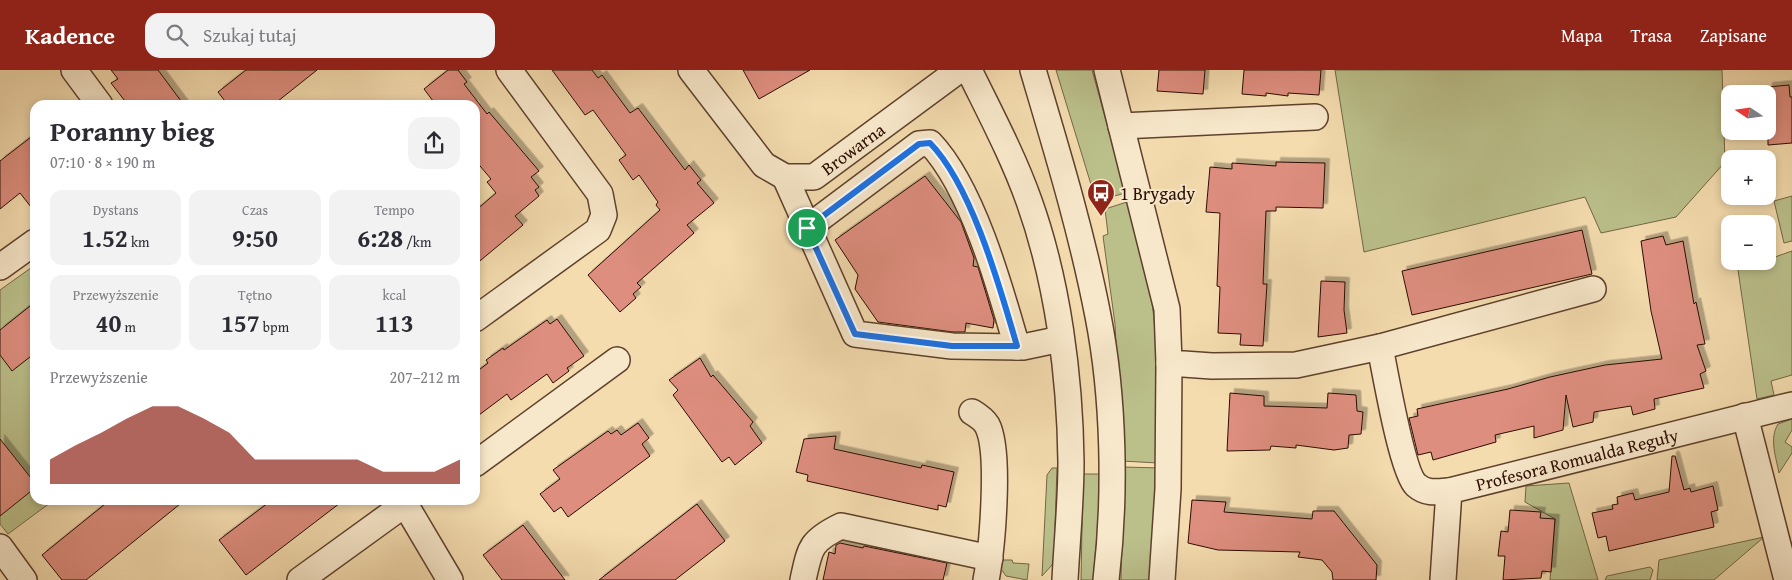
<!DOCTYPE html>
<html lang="pl">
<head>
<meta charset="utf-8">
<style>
	:root { --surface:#fff; --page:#f2f2f3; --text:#2b2b33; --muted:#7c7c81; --accent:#8f2418 }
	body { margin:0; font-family:"Gentium Book Plus",serif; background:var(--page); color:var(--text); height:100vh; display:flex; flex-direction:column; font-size:19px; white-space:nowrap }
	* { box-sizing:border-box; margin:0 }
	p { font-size:16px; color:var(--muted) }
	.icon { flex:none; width:28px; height:28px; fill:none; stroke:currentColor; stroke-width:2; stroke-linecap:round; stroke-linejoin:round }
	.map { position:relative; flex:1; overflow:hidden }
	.drawer { position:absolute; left:30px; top:30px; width:450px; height:405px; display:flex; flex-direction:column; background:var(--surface); border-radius:15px; box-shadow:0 2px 8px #0003 }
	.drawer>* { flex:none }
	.needle { width:32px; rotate:283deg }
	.controls { position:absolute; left:1721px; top:15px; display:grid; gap:10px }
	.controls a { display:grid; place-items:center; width:55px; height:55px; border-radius:10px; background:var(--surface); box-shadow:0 2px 8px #0003; font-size:25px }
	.pin { position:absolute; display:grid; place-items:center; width:42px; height:42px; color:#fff; margin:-21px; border:2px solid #fff; border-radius:50%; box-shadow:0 1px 5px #0007 }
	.round { display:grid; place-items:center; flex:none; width:52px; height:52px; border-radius:15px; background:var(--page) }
	.headline { display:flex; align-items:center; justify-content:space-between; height:85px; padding:0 20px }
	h1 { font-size:28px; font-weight:700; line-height:38px }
	.figures { display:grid; grid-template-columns:repeat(3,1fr); gap:8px; height:85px; padding:5px 20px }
	.figures div { display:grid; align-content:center; border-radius:12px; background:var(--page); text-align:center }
	.figures b { font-size:25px; font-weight:700 }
	.figures small { font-size:14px; font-weight:400 }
	.figures p { font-size:14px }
	.chart { height:140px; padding:10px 20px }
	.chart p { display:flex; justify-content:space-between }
	.chart svg { width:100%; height:90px; margin-top:5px; fill:var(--accent); opacity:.7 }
	header { display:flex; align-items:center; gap:30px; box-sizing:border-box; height:70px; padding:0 25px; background:var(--accent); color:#fff }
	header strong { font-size:24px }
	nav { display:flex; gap:28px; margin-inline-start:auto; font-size:18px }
	.search { width:350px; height:45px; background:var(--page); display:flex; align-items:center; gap:12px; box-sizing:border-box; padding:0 18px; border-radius:15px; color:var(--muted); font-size:19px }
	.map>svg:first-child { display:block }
	.green { fill:#bbc08b; stroke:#746646 }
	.building { fill:#de8e7f; stroke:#2c0d00; filter:url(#shadow) }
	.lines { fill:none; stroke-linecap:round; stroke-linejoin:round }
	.minor-casing { stroke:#5e412c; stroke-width:28 }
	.minor { stroke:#f8e8cb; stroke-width:25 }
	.route-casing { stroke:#fff; stroke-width:10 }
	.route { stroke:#1a73e8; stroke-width:6 }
	.labels { text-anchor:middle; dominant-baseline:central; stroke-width:4; stroke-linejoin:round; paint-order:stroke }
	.street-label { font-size:18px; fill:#2c0d00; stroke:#f8e8cb }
	.poi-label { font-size:18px; fill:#2c0d00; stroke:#f8e8cb; text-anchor:start }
</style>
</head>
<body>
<header>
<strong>Kadence</strong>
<div class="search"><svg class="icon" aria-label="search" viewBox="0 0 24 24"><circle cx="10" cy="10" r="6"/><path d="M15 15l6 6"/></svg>Szukaj tutaj</div>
<nav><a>Mapa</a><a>Trasa</a><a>Zapisane</a></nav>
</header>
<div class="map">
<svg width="1792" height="510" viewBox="0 0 1792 510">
	<defs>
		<filter id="shadow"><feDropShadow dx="4.5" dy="-4.5" stdDeviation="0" flood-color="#0004"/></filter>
	</defs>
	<rect width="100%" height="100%" fill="#f4dcaf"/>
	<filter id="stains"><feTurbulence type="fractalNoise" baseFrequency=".004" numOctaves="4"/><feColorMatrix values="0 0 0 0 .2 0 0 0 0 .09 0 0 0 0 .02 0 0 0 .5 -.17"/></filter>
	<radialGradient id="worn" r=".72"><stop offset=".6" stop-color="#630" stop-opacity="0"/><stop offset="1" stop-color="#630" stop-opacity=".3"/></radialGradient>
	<!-- green -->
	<path class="green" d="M 1056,0 L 1092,0 L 1126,123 L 1102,129 L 1101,120 L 1093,121 Z
		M 1335,0 L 1722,0 L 1725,92 L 1676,147 L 1601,163 L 1585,127 L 1364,182 Z
		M 1792,126 L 1792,171 L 1784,173 L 1774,131 Z
		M 1130,131 L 1149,204 L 1155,259 L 1158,393 L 1122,391 L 1115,254 L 1103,166 L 1108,164 L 1105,139 Z
		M 1792,181 L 1792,305 L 1771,311 L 1774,325 L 1757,329 L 1738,200 Z
		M 35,195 L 35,430 L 54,430 L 8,464 L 0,454 L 0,220 Z
		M 1792,349 L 1792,360 L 1785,372 L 1792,377 L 1792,383 L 1779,403 C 1776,387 1769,369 1778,354 Z
		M 1123,397 L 1161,398 L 1154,510 L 1121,510 Z
		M 1052,398 L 1057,398 L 1054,487 L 1052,495 L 1042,506 L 1047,405 Z
		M 1083,404 L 1100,404 L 1100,431 L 1093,510 L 1081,510 Z
		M 1569,413 L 1598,510 L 1550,510 L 1555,449 L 1525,432 L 1526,416 Z
		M 1764,467 L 1714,510 L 1657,510 L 1659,490 Z
		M 998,490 L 1012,490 L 1013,493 L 1029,494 L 1027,510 L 1006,506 L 999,496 Z
		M 1650,497 L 1653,500 L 1650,510 L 1605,510 L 1607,506 Z"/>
	<!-- building -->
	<path class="building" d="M 111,0 L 158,0 L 184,35 L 128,35 L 111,13 L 118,9 Z
		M 246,0 L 317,0 L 273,35 L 228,35 L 218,22 Z
		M 448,0 L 458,0 L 467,12 L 464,14 L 487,44 L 489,42 L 539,101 L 531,107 L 539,117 L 535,120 L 539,126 L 515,146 L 523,155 L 475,195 L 475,141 L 496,123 L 487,112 L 491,109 L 475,90 L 475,35 L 436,35 L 424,19 Z
		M 552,0 L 592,0 L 598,8 L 602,5 L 630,43 L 638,38 L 685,100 L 689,95 L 701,110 L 697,113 L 714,133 L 687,155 L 694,163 L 637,213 L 641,217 L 633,224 L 636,228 L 620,242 L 588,205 L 660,140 L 656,135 L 658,132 L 639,105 L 633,110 L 619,90 L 626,85 L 593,40 L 585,45 Z
		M 743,0 L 810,0 L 759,29 Z
		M 1159,0 L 1205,0 L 1203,24 L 1157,21 Z
		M 1244,0 L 1321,0 L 1319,25 L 1288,23 L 1288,26 L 1266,23 L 1266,26 L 1242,24 Z
		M 1789,15 L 1790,27 L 1792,27 L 1792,73 L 1768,75 L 1768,17 Z
		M 35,64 L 35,142 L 20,123 L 0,139 L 0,91 Z
		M 1276,92 L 1325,93 L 1323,138 L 1276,137 L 1276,141 L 1266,141 L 1263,214 L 1267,214 L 1263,276 L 1240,275 L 1241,264 L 1218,263 L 1220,217 L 1217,216 L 1220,143 L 1206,142 L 1210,97 L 1232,99 L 1232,93 L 1276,96 Z
		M 925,106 L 961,152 L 974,188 L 973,196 L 978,197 L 988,230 L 994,250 L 993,258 L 966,253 L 965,262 L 953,262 L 878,252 L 855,219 L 858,205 L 835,170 Z
		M 1582,160 L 1592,204 L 1412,245 L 1402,201 Z
		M 1663,166 L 1666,175 L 1683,171 L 1694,234 L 1696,232 L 1705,274 L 1697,275 L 1706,301 L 1700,304 L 1704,318 L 1654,329 L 1655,339 L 1633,345 L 1631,336 L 1594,342 L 1593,352 L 1573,357 L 1566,325 L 1563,360 L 1534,368 L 1534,356 L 1495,365 L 1496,372 L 1433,390 L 1431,382 L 1418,385 L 1409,348 L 1418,346 L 1417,339 L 1508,319 L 1550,307 L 1605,295 L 1662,289 L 1651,241 L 1641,171 Z
		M 1321,211 L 1345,212 L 1344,240 L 1347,263 L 1318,267 Z
		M 35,232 L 35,283 L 12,301 L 0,285 L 0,260 Z
		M 557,249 L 584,286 L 567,298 L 569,301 L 553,313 L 547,304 L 511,330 L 507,324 L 475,348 L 475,303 L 488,293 L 486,290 L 503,278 L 504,280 L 547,250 L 550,254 Z
		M 700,288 L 711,307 L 713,305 L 753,352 L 750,356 L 762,373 L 735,395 L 729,387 L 722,392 L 673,325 L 678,320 L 669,310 Z
		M 1230,323 L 1264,326 L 1264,336 L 1327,338 L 1328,323 L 1356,325 L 1357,341 L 1363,342 L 1361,364 L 1349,365 L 1348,378 L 1334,380 L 1296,375 L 1296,378 L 1271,376 L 1270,380 L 1227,381 Z
		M 638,353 L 649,368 L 642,374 L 650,386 L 568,447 L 561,437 L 554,442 L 540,424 L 560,409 L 553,400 L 608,361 L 611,364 L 617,360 L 621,365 Z
		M 836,366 L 834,379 L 921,398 L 922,395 L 954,402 L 946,437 L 938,435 L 938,440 L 906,433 L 807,411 L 808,405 L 796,402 L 804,369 Z
		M 0,369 L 35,413 L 35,418 L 0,446 Z
		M 1672,386 L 1675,386 L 1684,420 L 1690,418 L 1691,422 L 1713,416 L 1718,440 L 1711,442 L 1714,457 L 1609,481 L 1606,466 L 1598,468 L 1592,443 L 1613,439 L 1612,435 L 1618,434 L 1617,427 L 1633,423 L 1635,430 L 1669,422 Z
		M 110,430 L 185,430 L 86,510 L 62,510 L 42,485 Z
		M 272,430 L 344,430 L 246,505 L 219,470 Z
		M 1192,430 L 1226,432 L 1224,442 L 1312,449 L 1313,441 L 1334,441 L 1377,495 L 1376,510 L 1333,510 L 1332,502 L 1322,490 L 1298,487 L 1300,482 L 1218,480 L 1188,473 Z
		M 697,434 L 725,471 L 675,510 L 599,510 Z
		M 1510,440 L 1541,442 L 1540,448 L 1555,449 L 1551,502 L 1542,501 L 1541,508 L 1503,510 L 1505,486 L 1498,486 L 1501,461 L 1508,462 Z
		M 523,455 L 565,510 L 502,510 L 483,485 Z
		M 840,473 L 863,478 L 864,476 L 947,493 L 943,510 L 823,510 L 829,482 L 835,484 L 836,475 Z"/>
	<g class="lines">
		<defs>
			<g id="minor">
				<path d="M 74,0 L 100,35"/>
				<path id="s1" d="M 691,0 L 764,95 L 785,107 L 814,107 L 959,0"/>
				<path d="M 969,0 C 990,43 1013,86 1029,131 C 1058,212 1070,307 1071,392 C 1071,431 1067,471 1065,510"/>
				<path d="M 1033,0 C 1057,81 1082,163 1098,246 C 1114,327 1116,427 1106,510"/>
				<path d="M 1107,0 L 1167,239 L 1169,293 L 1212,296 L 1296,295 L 1380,277 C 1385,301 1402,402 1416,415 C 1426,424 1437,422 1449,421"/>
				<path d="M 1121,56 L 1315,47"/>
				<path d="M 785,107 L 855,264 L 952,276 L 1023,277 L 1061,269"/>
				<path d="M 807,158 L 919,74 L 930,73 C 972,117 1000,217 1017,277"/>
				<path d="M 0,197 L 35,172"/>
				<path d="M 475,249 L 598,160 L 604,145 L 600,124 L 509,0"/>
				<path d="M 1380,277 L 1593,219"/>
				<path d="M 972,342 C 977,345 984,350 987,355 C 1001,381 992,480 986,510"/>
				<path d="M 1745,346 L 1787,510"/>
				<path d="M 475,394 L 617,290"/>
				<path d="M 405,434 L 450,510"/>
				<path d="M 0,477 L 24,510"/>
				<path d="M 300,510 L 405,434 L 401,430"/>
				<path d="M 803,510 C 810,478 810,471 841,456 L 990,488"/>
				<path d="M 1162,510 L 1168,419 L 1169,293"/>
				<path id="s2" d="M 1443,510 L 1449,421 L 1792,335"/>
			</g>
		</defs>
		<!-- minor casing -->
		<use href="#minor" class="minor-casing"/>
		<!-- minor -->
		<use href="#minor" class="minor"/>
	</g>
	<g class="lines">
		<defs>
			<path id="route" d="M 930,73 C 972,116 1000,218 1017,276 L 952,276 L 855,264 L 810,165 L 807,158 L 919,74 Z"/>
		</defs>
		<!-- route casing -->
		<use href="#route" class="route-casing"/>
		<!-- route -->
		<use href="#route" class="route"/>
	</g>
	<!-- icons -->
	<defs>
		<symbol id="bus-pin" viewBox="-11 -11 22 30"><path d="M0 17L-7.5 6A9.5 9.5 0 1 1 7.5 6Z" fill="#8f2418" stroke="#f8e8cb"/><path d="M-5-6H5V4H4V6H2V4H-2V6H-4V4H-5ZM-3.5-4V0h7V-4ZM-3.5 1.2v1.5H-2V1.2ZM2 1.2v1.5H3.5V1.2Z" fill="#fff"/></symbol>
	</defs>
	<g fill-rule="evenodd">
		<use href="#bus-pin" x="1085" y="107" width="32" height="43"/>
	</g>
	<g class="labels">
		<!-- street labels -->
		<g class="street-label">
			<text stroke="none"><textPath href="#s1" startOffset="221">Browarna</textPath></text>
			<text stroke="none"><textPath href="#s2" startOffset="221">Profesora Romualda Reguły</textPath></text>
		</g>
		<!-- poi labels -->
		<g class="poi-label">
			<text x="1120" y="123">1 Brygady</text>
		</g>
	</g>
	<rect width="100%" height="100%" filter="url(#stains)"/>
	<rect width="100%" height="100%" fill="url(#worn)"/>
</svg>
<div class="controls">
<a><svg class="needle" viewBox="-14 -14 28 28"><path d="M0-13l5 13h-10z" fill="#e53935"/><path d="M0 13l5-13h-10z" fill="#7c7c81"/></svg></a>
<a>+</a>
<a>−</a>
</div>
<div class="pin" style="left:807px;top:158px;background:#1e9e55"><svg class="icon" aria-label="arrive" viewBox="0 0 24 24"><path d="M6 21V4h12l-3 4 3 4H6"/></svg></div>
<section class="drawer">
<div class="headline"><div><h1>Poranny bieg</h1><p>07:10 · 8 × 190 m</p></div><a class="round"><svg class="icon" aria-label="share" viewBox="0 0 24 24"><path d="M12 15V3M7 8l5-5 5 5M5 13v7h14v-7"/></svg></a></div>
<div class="figures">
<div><p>Dystans</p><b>1.52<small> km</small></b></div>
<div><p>Czas</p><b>9:50</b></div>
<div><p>Tempo</p><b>6:28<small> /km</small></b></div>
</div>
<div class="figures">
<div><p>Przewyższenie</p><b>40<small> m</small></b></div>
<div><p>Tętno</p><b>157<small> bpm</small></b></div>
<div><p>kcal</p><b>113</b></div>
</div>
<div class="chart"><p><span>Przewyższenie</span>207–212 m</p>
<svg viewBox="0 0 160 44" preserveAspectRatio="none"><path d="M0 44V32L10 25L20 19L30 12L40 6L50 6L60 12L70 19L80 32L90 32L100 32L110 32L120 32L130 38L140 38L150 38L160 32V44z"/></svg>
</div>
</section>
</div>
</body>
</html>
